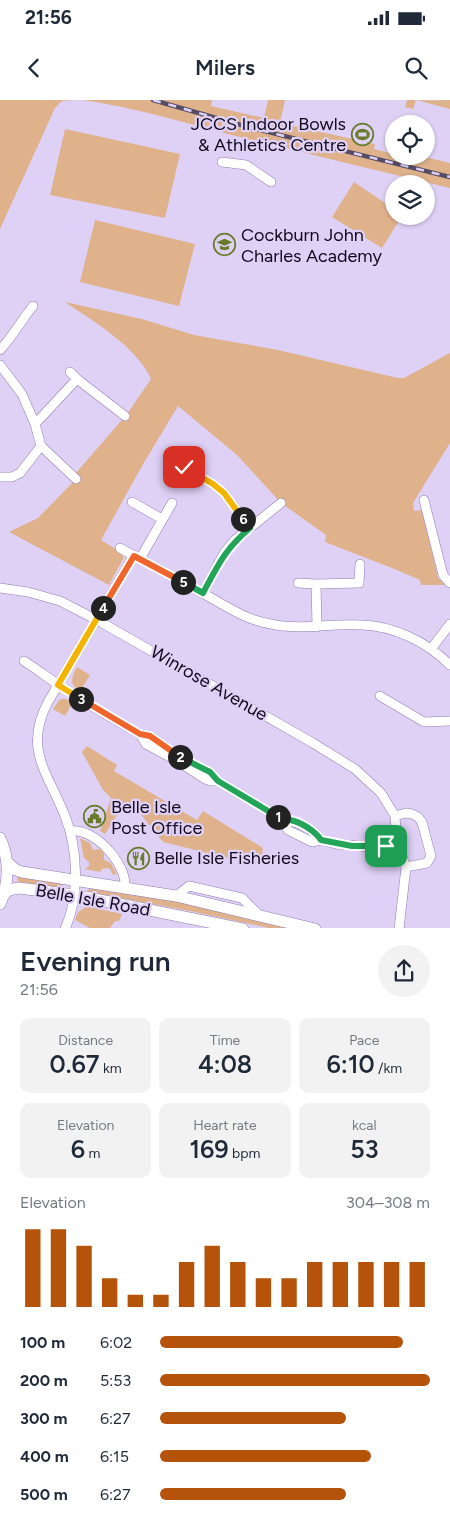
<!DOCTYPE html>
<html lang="en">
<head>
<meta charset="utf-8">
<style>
	:root { --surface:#fff; --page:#f2f2f3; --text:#1f2937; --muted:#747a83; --accent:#b45309 }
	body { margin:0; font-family:Figtree,sans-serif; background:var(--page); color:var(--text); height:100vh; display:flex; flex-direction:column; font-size:19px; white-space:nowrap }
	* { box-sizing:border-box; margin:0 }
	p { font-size:16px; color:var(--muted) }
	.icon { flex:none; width:28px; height:28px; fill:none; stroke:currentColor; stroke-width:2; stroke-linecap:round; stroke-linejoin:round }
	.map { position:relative; height:828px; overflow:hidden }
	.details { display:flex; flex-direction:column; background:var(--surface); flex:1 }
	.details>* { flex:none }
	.fabs { position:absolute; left:385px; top:15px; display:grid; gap:10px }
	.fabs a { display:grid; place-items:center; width:50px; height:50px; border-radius:50%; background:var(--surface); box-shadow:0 1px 4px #0004; font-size:25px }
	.pin { position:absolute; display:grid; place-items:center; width:42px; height:42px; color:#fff; margin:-21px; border-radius:10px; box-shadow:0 2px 8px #0006 }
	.km { position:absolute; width:25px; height:25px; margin:-12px; border-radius:50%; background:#222; color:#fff; font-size:14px; line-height:25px; text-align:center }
	.round { display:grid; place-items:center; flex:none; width:52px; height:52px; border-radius:26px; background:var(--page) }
	.headline { display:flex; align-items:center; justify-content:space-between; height:85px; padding:0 20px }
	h1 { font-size:28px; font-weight:600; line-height:38px }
	.stats { display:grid; grid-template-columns:repeat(3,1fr); gap:8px; height:85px; padding:5px 20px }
	.stats div { display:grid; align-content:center; border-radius:10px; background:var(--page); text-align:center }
	.stats b { font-size:25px; font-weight:600 }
	.stats small { font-size:14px; font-weight:400 }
	.stats p { font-size:14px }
	.chart { height:140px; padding:10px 20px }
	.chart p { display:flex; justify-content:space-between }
	.chart svg { width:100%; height:90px; margin-top:5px; stroke:var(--accent); stroke-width:6 }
	ul { padding:0 20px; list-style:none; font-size:16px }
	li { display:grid; grid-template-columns:80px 60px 1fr; align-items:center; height:38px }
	li i { height:12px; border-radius:6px; background:var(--accent) }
	.status { display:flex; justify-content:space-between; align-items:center; height:35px; padding:0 25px; background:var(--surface); direction:ltr }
	.status svg { height:14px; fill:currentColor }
	header { display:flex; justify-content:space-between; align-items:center; height:65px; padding:0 20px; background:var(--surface); font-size:22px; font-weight:600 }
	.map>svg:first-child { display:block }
	.green { fill:#dfb28c }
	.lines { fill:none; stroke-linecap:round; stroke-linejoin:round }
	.street-casing { stroke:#907bb3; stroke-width:10 }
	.secondary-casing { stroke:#907bb3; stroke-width:12 }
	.street { stroke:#fff; stroke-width:9 }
	.secondary { stroke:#fff; stroke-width:11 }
	.rail-casing { stroke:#574c66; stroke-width:4.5 }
	.rail { stroke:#dfd1f6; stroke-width:2.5; stroke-dasharray:8; stroke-linecap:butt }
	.split-1-casing { stroke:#fff; stroke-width:10 }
	.split-2-casing { stroke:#fff; stroke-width:10 }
	.split-3-casing { stroke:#fff; stroke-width:10 }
	.split-4-casing { stroke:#fff; stroke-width:10 }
	.split-5-casing { stroke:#fff; stroke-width:10 }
	.split-6-casing { stroke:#fff; stroke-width:10 }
	.split-7-casing { stroke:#fff; stroke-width:10 }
	.split-1 { stroke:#22a559; stroke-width:6 }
	.split-2 { stroke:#22a559; stroke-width:6 }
	.split-3 { stroke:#f0652b; stroke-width:6 }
	.split-4 { stroke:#f5b400; stroke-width:6 }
	.split-5 { stroke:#f0652b; stroke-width:6 }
	.split-6 { stroke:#22a559; stroke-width:6 }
	.split-7 { stroke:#f5b400; stroke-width:6 }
	.labels { text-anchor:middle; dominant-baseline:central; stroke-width:4.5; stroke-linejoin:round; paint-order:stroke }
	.poi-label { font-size:18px; fill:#11081c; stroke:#dfd1f6; text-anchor:start }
	.street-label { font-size:18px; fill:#11081c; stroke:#dfd1f6 }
</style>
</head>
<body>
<div class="status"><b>21:56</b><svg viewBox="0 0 49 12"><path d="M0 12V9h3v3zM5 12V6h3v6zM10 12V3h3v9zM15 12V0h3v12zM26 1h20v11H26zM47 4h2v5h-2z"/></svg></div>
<header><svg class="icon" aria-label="back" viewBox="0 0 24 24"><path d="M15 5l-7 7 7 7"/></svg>Milers<svg class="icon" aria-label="search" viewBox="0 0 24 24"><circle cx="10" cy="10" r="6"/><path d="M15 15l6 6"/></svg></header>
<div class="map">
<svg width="450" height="829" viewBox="0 0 450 829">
	<rect width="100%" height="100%" fill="#dfd1f6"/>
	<!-- green -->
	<path class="green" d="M 0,0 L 78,0 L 62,1 L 55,8 L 0,129 Z
		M 83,0 L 212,0 L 211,6 L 264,18 L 268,0 L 285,0 L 280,23 L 375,44 L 374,49 L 394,54 L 394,56 L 421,56 L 450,63 L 450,88 C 376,71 302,52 228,34 C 179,21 132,7 83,0 Z
		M 407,0 C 422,0 436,1 450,0 L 450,9 L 416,0 L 413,9 L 405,7 Z
		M 65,29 L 180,54 L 165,118 L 50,95 Z
		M 354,82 L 394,109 L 394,116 L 402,116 L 382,148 L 332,117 Z
		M 95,120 L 195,144 L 179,206 L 80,182 Z
		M 65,202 L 142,219 L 194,235 L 278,250 L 398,278 L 404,278 L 450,253 L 450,343 L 413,403 L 414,411 L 422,410 L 438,478 L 445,485 L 421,485 L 420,480 L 397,470 L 325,442 L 326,435 L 281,403 L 237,355 L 178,306 L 142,366 L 101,440 L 119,451 L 123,456 L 123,459 L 109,485 L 9,432 L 38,418 L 76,379 L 75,374 L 127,314 L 151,279 C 137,247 93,221 65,202 Z
		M 77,567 L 90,575 L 80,591 C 69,584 71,578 77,567 Z
		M 63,599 L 66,599 L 73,602 L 65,616 L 53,609 L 59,600 Z
		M 87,646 L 117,665 L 114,671 L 197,720 L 203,711 L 263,748 L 260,766 L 163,742 L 138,711 L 123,706 L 105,734 L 100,731 L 111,698 L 103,690 L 82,652 Z
		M 80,738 L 90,743 L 93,750 L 100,749 L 104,753 L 104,760 L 111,763 L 117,775 L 112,774 L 111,770 L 108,768 L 102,769 L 100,772 L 85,769 L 89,766 L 89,762 L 84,758 Z
		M 18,776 L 62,782 L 63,784 L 61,788 L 19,783 L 17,780 Z
		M 90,785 L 140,793 L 299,828 L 269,828 L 190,811 L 88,792 Z
		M 87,806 L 122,814 L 119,821 L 115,821 L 110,828 L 90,828 L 75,820 L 78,812 Z"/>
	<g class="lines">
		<defs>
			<path id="street" d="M 222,62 L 246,65 L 271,82
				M 0,250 C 13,236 21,221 33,206
				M 0,265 L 22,294 L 35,324 L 41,346 L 76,379
				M 70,272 L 77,279
				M 35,324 L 77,279 L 125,316
				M 184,367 L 213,384 L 224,393 L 250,428
				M 180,374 L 189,357
				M 0,377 L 12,377 L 20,373 L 41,346
				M 424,400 L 443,475 L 450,483
				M 132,402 L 162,419
				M 120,448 C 148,464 177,478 204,494 C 221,503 238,515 255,520 C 296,533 322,523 362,525 C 394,526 427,542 450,565
				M 140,459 L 172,403
				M 298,483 L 316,484
				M 0,488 L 28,492 L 60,501 L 97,520 L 313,643 L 355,669 L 381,693 L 395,716 L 397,744 L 406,767 L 399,829
				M 203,493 L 224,453 L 235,440 L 281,403
				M 317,527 L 316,484 L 359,483 L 360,464
				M 431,549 L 450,524
				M 24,561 C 41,572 56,584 73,594 C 95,608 117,621 140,634 L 150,636 L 181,658 L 210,672 L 218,681 L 283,720 C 296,721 313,728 321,740
				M 380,596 L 424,622 L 450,621
				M 140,634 L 146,644 L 179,662 L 205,679 L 211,681 L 218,681
				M 395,716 L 406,713 L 412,714 L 418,717 L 422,722 L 431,756 L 427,763 L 406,767
				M 283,720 L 288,730 L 312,742 L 321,740 L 336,744 L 370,747 L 386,746 L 397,744
				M 70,731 C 94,727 127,764 125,787
				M 176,796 L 189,786 L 242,798 L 257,813
				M 65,829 C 80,796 78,749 65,716 C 48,673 23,649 48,602 L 134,455"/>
			<path id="secondary" d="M 0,738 C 10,759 9,784 0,804
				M 7,762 L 16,770 L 22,772 L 176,796 L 315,829
				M 4,795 L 8,790 L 19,788 L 75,795 L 243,829"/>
		</defs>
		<!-- street casing -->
		<use href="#street" class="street-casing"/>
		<!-- secondary casing -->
		<use href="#secondary" class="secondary-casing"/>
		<!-- street -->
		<use href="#street" class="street"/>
		<!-- secondary -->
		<use href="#secondary" class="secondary"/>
		<defs>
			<path id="rail" d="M 153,0 L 248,27 L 450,77"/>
		</defs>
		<!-- rail casing -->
		<use href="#rail" class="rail-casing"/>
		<!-- rail -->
		<use href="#rail" class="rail"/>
	</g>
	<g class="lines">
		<defs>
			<path id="split-1" d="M 278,717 C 283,720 285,720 290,720 C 301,722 315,731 321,740 L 352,746 L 386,746"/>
			<path id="split-2" d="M 180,657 L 210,672 L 218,681 L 278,717"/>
			<path id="split-3" d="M 81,599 L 140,634 L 150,636 L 180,657"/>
			<path id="split-4" d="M 81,599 L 58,585 L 103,508"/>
			<path id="split-5" d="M 103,508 L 134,456 L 183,482"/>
			<path id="split-6" d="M 183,482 L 203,493 C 218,465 225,449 250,428 L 243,419"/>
			<path id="split-7" d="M 184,367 L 213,384 L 224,393 L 243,419"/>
		</defs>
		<!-- split-1 casing -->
		<use href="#split-1" class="split-1-casing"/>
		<!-- split-2 casing -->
		<use href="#split-2" class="split-2-casing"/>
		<!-- split-3 casing -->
		<use href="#split-3" class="split-3-casing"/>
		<!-- split-4 casing -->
		<use href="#split-4" class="split-4-casing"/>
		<!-- split-5 casing -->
		<use href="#split-5" class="split-5-casing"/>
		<!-- split-6 casing -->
		<use href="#split-6" class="split-6-casing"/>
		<!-- split-7 casing -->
		<use href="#split-7" class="split-7-casing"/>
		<!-- split-1 -->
		<use href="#split-1" class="split-1"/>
		<!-- split-2 -->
		<use href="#split-2" class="split-2"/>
		<!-- split-3 -->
		<use href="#split-3" class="split-3"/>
		<!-- split-4 -->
		<use href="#split-4" class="split-4"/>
		<!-- split-5 -->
		<use href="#split-5" class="split-5"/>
		<!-- split-6 -->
		<use href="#split-6" class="split-6"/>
		<!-- split-7 -->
		<use href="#split-7" class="split-7"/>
	</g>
	<!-- icons -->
	<defs>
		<symbol id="stadium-ring" viewBox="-11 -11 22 22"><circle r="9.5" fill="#dfd1f6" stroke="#687b2b" stroke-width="1.5"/><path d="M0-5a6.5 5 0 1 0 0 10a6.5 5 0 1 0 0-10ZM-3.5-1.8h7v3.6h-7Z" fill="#687b2b"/></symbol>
		<symbol id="school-ring" viewBox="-11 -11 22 22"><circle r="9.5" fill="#dfd1f6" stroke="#687b2b" stroke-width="1.5"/><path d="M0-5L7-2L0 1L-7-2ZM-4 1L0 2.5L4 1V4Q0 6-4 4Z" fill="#687b2b"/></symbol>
		<symbol id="civic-ring" viewBox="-11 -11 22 22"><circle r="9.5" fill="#dfd1f6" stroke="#687b2b" stroke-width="1.5"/><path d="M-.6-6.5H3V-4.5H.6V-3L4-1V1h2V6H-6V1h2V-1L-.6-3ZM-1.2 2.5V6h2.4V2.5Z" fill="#687b2b"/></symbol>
		<symbol id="restaurant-ring" viewBox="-11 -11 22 22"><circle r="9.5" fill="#dfd1f6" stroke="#687b2b" stroke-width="1.5"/><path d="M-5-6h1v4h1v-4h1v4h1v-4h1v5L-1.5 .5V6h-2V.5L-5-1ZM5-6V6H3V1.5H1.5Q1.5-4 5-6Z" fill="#687b2b"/></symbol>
	</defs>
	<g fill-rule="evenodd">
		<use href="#stadium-ring" x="350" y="22" width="25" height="25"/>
		<use href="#school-ring" x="212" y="132" width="25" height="25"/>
		<use href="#civic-ring" x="82" y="704" width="25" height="25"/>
		<use href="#restaurant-ring" x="126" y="746" width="25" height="25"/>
	</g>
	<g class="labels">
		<!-- poi labels -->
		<g class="poi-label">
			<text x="346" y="24" text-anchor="end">JCCS Indoor Bowls<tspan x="346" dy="21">&amp; Athletics Centre</tspan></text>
			<text x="241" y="135">Cockburn John<tspan x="241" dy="21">Charles Academy</tspan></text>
			<text x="111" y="707">Belle Isle<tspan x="111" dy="21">Post Office</tspan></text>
			<text x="154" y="758">Belle Isle Fisheries</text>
		</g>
		<!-- street labels -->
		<g class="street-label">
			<text transform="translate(209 583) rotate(30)">Winrose Avenue</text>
			<text transform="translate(93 800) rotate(10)">Belle Isle Road</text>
		</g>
	</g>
</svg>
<div class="fabs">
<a><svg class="icon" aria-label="locate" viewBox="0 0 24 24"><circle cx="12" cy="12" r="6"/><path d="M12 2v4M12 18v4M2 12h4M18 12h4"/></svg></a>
<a><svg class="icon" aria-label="layers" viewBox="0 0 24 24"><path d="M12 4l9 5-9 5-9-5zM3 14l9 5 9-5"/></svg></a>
</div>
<div class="pin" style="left:386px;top:746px;background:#1e9e55"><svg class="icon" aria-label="arrive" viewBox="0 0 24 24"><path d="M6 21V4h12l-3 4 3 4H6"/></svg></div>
<div class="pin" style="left:184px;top:367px;background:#d93025"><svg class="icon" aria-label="check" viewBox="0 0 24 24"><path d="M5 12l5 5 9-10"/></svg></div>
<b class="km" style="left:278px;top:717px">1</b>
<b class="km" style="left:180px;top:657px">2</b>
<b class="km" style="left:81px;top:599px">3</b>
<b class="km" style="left:103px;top:508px">4</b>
<b class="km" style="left:183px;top:482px">5</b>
<b class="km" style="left:243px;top:419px">6</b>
</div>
<section class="details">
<div class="headline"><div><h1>Evening run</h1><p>21:56</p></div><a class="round"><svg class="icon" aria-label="share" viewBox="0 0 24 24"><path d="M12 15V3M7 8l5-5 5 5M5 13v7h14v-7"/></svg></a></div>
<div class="stats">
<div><p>Distance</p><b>0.67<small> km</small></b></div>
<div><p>Time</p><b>4:08</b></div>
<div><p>Pace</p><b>6:10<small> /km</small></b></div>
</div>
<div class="stats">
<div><p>Elevation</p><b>6<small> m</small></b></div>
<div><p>Heart rate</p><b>169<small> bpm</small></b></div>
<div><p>kcal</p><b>53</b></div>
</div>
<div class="chart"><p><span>Elevation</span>304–308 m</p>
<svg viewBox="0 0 160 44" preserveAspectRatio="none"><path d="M5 44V6M15 44V6M25 44V14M35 44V30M45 44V38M55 44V38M65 44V22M75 44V14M85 44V22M95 44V30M105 44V30M115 44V22M125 44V22M135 44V22M145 44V22M155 44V22"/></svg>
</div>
<ul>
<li><b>100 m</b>6:02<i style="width:90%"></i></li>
<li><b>200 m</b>5:53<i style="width:100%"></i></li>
<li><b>300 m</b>6:27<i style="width:69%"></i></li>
<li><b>400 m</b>6:15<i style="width:78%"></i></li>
<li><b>500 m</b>6:27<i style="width:69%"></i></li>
</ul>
</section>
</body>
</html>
